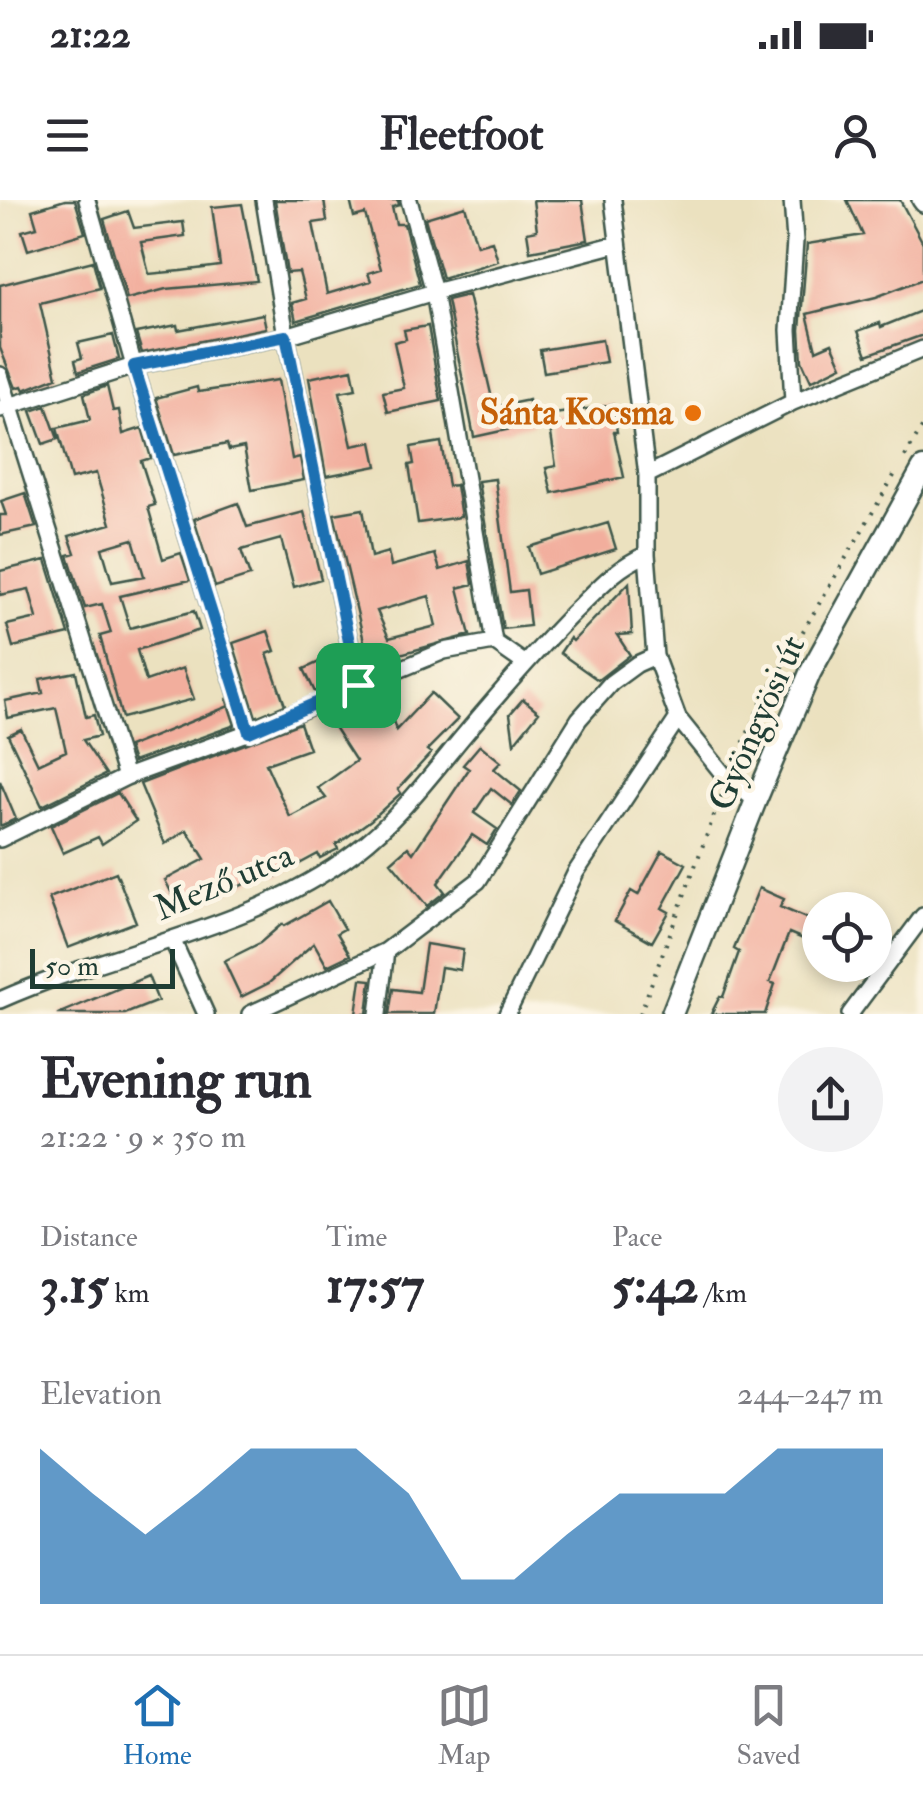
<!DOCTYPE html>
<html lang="en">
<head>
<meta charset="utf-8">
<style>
	:root { --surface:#fff; --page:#f2f2f3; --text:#2b2b33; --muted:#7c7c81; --line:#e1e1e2; --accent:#1f6fb2 }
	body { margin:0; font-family:"IM FELL Double Pica",serif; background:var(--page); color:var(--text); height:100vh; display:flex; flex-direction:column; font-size:38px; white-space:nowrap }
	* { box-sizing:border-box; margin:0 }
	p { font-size:32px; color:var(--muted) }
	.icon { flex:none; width:55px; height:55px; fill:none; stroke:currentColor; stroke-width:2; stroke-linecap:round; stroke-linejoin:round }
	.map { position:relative; height:814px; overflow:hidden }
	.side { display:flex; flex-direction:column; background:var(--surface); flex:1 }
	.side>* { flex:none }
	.buttons { position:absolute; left:802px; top:692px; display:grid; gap:20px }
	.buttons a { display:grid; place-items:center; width:90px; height:90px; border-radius:50%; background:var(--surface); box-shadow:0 5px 15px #0003; font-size:50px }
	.scale { position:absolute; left:30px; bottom:25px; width:145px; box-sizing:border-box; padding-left:10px; border:5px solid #1f3d34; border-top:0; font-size:28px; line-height:35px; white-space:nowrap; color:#1f3d34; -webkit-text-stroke:8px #fcf5e5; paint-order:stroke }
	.pin { position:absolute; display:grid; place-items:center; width:85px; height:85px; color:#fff; margin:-42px; border-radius:20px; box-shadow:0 5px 15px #0006 }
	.round { display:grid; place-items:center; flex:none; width:105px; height:105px; border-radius:52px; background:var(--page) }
	.summary { display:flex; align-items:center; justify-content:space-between; height:170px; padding:0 40px }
	h1 { font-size:55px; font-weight:700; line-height:75px }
	.figures { display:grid; grid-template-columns:repeat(3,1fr); gap:15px; height:170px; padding:10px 40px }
	.figures div { display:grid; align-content:center }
	.figures b { font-size:50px; font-weight:700 }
	.figures small { font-size:28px; font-weight:400 }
	.figures p { font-size:28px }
	.chart { height:280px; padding:20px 40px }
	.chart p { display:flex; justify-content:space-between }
	.chart svg { width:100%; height:180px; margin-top:10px; fill:var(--accent); opacity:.7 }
	.status { display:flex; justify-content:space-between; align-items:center; height:70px; padding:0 50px; background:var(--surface); direction:ltr }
	.status svg { height:28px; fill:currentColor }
	header { display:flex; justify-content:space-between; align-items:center; height:130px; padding:0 40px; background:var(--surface); font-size:45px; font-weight:700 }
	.tab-bar { display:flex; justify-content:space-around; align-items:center; height:140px; border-top:2px solid var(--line); background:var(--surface); font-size:28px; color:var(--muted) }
	.tab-bar a { display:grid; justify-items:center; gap:5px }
	.tab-bar .current { color:var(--accent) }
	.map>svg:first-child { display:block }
	.building { fill:#f2ae9d; fill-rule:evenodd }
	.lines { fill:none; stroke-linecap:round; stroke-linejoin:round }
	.minor-casing { stroke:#3e5649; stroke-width:20 }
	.tertiary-casing { stroke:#3e5649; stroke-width:25 }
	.path { stroke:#3e5649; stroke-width:4; stroke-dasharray:2.5 8; stroke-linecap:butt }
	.minor { stroke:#fff; stroke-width:15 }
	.tertiary { stroke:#fff; stroke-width:20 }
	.route-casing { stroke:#fff; stroke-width:20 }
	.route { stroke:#1f6fb2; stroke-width:12 }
	.food-dot { fill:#e8710a; stroke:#fcf5e5; stroke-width:4 }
	.labels { text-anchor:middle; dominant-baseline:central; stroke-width:9; stroke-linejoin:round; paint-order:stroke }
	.food-label { font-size:35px; font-weight:bold; fill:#c56008; stroke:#fcf5e5; text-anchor:end }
	.street-label { font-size:35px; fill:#1f3d34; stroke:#fcf5e5 }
</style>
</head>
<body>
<div class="status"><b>21:22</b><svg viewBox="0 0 49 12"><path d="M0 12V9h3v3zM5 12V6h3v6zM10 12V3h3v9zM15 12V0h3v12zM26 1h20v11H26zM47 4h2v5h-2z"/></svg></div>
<header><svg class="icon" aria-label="menu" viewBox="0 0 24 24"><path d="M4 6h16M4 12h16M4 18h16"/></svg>Fleetfoot<svg class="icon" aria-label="person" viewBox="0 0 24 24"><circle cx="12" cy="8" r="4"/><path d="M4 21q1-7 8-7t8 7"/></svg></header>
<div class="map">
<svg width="923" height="814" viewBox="0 0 923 814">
	<rect width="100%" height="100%" fill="#fcf5e5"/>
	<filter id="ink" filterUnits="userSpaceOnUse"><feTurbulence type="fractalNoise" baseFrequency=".01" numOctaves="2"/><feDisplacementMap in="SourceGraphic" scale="20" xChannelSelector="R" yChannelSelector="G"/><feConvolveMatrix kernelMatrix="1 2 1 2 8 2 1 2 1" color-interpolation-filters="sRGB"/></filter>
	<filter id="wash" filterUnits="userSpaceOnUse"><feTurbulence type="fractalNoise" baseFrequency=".0048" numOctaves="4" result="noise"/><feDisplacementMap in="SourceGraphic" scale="40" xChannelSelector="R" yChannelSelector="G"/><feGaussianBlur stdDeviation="2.25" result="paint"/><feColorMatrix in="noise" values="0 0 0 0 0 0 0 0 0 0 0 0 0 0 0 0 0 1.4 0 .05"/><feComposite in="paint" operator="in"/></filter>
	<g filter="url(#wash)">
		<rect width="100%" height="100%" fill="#ebe1bf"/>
		<g id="blocks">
			<!-- building -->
			<path class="building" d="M 65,0 L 75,0 L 85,33 L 28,50 L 22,31 L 37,27 L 32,10 Z
				M 275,0 L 324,0 L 327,21 L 313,23 L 327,94 L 371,81 L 368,73 L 381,69 L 365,14 L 354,17 L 350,0 L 398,0 L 399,5 L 392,7 L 396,24 L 404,24 L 420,84 L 296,121 L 292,103 L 306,99 L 299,72 L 287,73 Z
				M 533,0 L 582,0 L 588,40 L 530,51 L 527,32 L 537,30 Z
				M 847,0 L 900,0 L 923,43 L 923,79 L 876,97 L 807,114 L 816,150 L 832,143 L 842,166 L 811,181 L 802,161 L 800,130 L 807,44 L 863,35 Z
				M 242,4 L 257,81 L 166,89 L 127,99 L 104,19 L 128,11 L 134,28 L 183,22 L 185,36 L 141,42 L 149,74 L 181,71 L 220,66 L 212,7 Z
				M 465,6 L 477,45 L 492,41 L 498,61 L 442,78 L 425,18 Z
				M 93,61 L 100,88 L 40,103 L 57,177 L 24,190 L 22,186 L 16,188 L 0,148 L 0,85 Z
				M 468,95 L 494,207 L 529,200 L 533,224 L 474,237 L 447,100 Z
				M 923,110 L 923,135 L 867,155 L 858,131 L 880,123 L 881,127 Z
				M 263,114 L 266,128 L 142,153 L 136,133 L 177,125 L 178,130 Z
				M 428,126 L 441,201 L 388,212 L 383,192 L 404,188 L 394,142 L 406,139 L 404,130 Z
				M 113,135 L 119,159 L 78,172 L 75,160 L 82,158 L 78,143 Z
				M 602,140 L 606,162 L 544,172 L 540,150 Z
				M 352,169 L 356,189 L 340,192 L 352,246 L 372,242 L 377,266 L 326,276 L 309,178 Z
				M 278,180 L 292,259 L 300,257 L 304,280 L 252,290 L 244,247 L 229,250 L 227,244 L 174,255 L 156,198 L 197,187 L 198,192 Z
				M 107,186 L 113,211 L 119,210 L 123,234 L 142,228 L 151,258 L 141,261 L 155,305 L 148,307 L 163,359 L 181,353 L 190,380 L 120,396 L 130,428 L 194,411 L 200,430 L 137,450 L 146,481 L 183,468 L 194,499 L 122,518 L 100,436 L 111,433 L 102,404 L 85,408 L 68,355 L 75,353 L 69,336 L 111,324 L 96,273 L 71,279 L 57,228 L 90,220 L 84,194 ZM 133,339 L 144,376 L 112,382 L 102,348 Z
				M 613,205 L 617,232 L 614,232 L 624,277 L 552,293 L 546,268 L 556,266 L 548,215 Z
				M 46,206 L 58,239 L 43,244 L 31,211 Z
				M 441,242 L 448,286 L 456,285 L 461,317 L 418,323 L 409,265 L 414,264 L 411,247 Z
				M 495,279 L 510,392 L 526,390 L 530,426 L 503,429 L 478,281 Z
				M 25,293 L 36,327 L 0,335 L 0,315 L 6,315 L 1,301 Z
				M 238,303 L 247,327 L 304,312 L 321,379 L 294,387 L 281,339 L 241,350 L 250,376 L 215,387 L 194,319 Z
				M 363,309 L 371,357 L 388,352 L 391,366 L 435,354 L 440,370 L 469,361 L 473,384 L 458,388 L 470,435 L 396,455 L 397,458 L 366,469 L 361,443 L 364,441 L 334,314 ZM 429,396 L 436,426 L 389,438 L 377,411 Z
				M 608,323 L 616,349 L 537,374 L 529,347 Z
				M 46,360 L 69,434 L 13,447 L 7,425 L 37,418 L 29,389 L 0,395 L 0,371 Z
				M 629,383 L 632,434 L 617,435 L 630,455 L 598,480 L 560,453 L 570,438 L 573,441 Z
				M 268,431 L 275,451 L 267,454 L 285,505 L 256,517 L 233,443 Z
				M 340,452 L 345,479 L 315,492 L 304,469 Z
				M 76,472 L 86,517 L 94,515 L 99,536 L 83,540 L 106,574 L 42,606 L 8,535 L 21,529 L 38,564 L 66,551 L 56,508 L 8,518 L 5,501 L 43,493 L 40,479 Z
				M 431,493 L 458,519 L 427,550 L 431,553 L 398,589 L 401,593 L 371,620 L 336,645 L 338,649 L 320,658 L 318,654 L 277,676 L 274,670 L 182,713 L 165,680 L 205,659 L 187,630 L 165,644 L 140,584 L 300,523 L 309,549 L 266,564 L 290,617 L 326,598 L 318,588 L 356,561 L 325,513 L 347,503 L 358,520 L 389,509 L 396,530 Z
				M 226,498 L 235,525 L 133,562 L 128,547 L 229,506 Z
				M 523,499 L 539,512 L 514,543 L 510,514 Z
				M 480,545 L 501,562 L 494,569 L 521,591 L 512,605 L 491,588 L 474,613 L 497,629 L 487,645 L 472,635 L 438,683 L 445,692 L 427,706 L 391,662 L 408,647 L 413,653 L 469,569 L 463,565 Z
				M 0,581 L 16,619 L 0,626 Z
				M 118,593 L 136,621 L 102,644 L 98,637 L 63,653 L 51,626 Z
				M 662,651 L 686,664 L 662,708 L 669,712 L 652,742 L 615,721 L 631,691 L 638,695 Z
				M 116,672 L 136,722 L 68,748 L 49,698 Z
				M 759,688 L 784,699 L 780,707 L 820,724 L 820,746 L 789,733 L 770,782 L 775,784 L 765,814 L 711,814 L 720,796 L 723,797 L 739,752 L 734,749 Z
				M 328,701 L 344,729 L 337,733 L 350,755 L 327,766 L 314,743 L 269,783 L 241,797 L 224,761 L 260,743 L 282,724 L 284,726 Z
				M 426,744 L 463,750 L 460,770 L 441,767 L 434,814 L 389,814 L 393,789 L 419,792 Z
				M 148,776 L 158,801 L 125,814 L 58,814 Z
				M 361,779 L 371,780 L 367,814 L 356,814 Z"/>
		</g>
	</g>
	<g filter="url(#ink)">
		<use href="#blocks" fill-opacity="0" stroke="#3e5649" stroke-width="2.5"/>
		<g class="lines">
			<defs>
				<path id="minor" d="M 87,0 L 134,166 L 249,532
					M 264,0 L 286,136 L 358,485
					M 409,0 L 434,92 L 494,442
					M 613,0 L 647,275 L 647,354 L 655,456 L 678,518 L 728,580 L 756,600
					M 792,0 L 795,41 L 789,130 L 793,202
					M 920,0 L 923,4
					M 0,175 L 126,577
					M 0,209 L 134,166 L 286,136 L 434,92 L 617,44
					M 647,275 L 793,202 L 923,149
					M 0,639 L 126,577 L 249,532 L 444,451 L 494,442 L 524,463
					M 172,739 L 206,814
					M 0,800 C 117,748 253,730 356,651 C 397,620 428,579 460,540 C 496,497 532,455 571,415 C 598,389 612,370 647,354
					M 250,814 L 386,751 L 478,681 L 579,519 L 611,483 L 637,464 L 655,456
					M 378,814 L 386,751
					M 507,814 L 576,672 L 678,518
					M 850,814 L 923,716"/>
				<path id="tertiary" d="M 672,814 L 756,600 L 810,473 L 923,268"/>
			</defs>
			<!-- minor casing -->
			<use href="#minor" class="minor-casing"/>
			<!-- tertiary casing -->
			<use href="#tertiary" class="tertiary-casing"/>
			<!-- path -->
			<path class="path" d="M 905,257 L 923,226
				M 735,562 L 761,503 L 895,274
				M 640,814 L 722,594"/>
			<!-- minor -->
			<use href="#minor" class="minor"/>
			<!-- tertiary -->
			<use href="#tertiary" class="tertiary"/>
		</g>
	</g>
	<g class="lines" filter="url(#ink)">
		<defs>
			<path id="route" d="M 286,136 L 358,485 L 249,532 L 134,166 Z"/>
		</defs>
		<!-- route casing -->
		<use href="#route" class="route-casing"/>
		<!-- route -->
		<use href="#route" class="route"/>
	</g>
	<!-- markers -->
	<circle class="food-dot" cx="693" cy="213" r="10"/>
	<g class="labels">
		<!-- food labels -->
		<g class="food-label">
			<text x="673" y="213">Sánta Kocsma</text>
		</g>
		<!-- street labels -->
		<g class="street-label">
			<text transform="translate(757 523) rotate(-66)">Gyöngyösi út</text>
			<text transform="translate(224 682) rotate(-23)">Mező utca</text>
		</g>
	</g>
</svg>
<div class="buttons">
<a><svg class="icon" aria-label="locate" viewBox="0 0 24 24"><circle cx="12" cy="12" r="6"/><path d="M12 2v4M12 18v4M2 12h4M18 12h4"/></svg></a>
</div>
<div class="scale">50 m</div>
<div class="pin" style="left:358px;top:485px;background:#1e9e55"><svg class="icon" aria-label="arrive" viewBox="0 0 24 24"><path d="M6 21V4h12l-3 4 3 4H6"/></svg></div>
</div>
<section class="side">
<div class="summary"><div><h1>Evening run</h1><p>21:22 · 9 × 350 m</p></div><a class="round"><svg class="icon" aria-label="share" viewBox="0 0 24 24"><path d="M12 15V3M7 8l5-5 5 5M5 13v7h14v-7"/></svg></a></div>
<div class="figures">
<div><p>Distance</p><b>3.15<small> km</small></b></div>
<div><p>Time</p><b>17:57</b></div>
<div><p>Pace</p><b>5:42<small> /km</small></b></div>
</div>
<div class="chart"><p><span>Elevation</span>244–247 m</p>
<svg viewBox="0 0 160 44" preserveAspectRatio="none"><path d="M0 44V6L10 17L20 27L30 17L40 6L50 6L60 6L70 17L80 38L90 38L100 27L110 17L120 17L130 17L140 6L150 6L160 6V44z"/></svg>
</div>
</section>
<nav class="tab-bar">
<a class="current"><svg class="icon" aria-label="home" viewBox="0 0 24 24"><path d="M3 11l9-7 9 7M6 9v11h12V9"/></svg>Home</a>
<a><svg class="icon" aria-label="map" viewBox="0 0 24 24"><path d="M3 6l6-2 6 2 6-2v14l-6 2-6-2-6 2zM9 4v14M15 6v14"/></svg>Map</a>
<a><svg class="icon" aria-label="saved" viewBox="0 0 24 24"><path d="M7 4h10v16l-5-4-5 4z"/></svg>Saved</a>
</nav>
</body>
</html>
